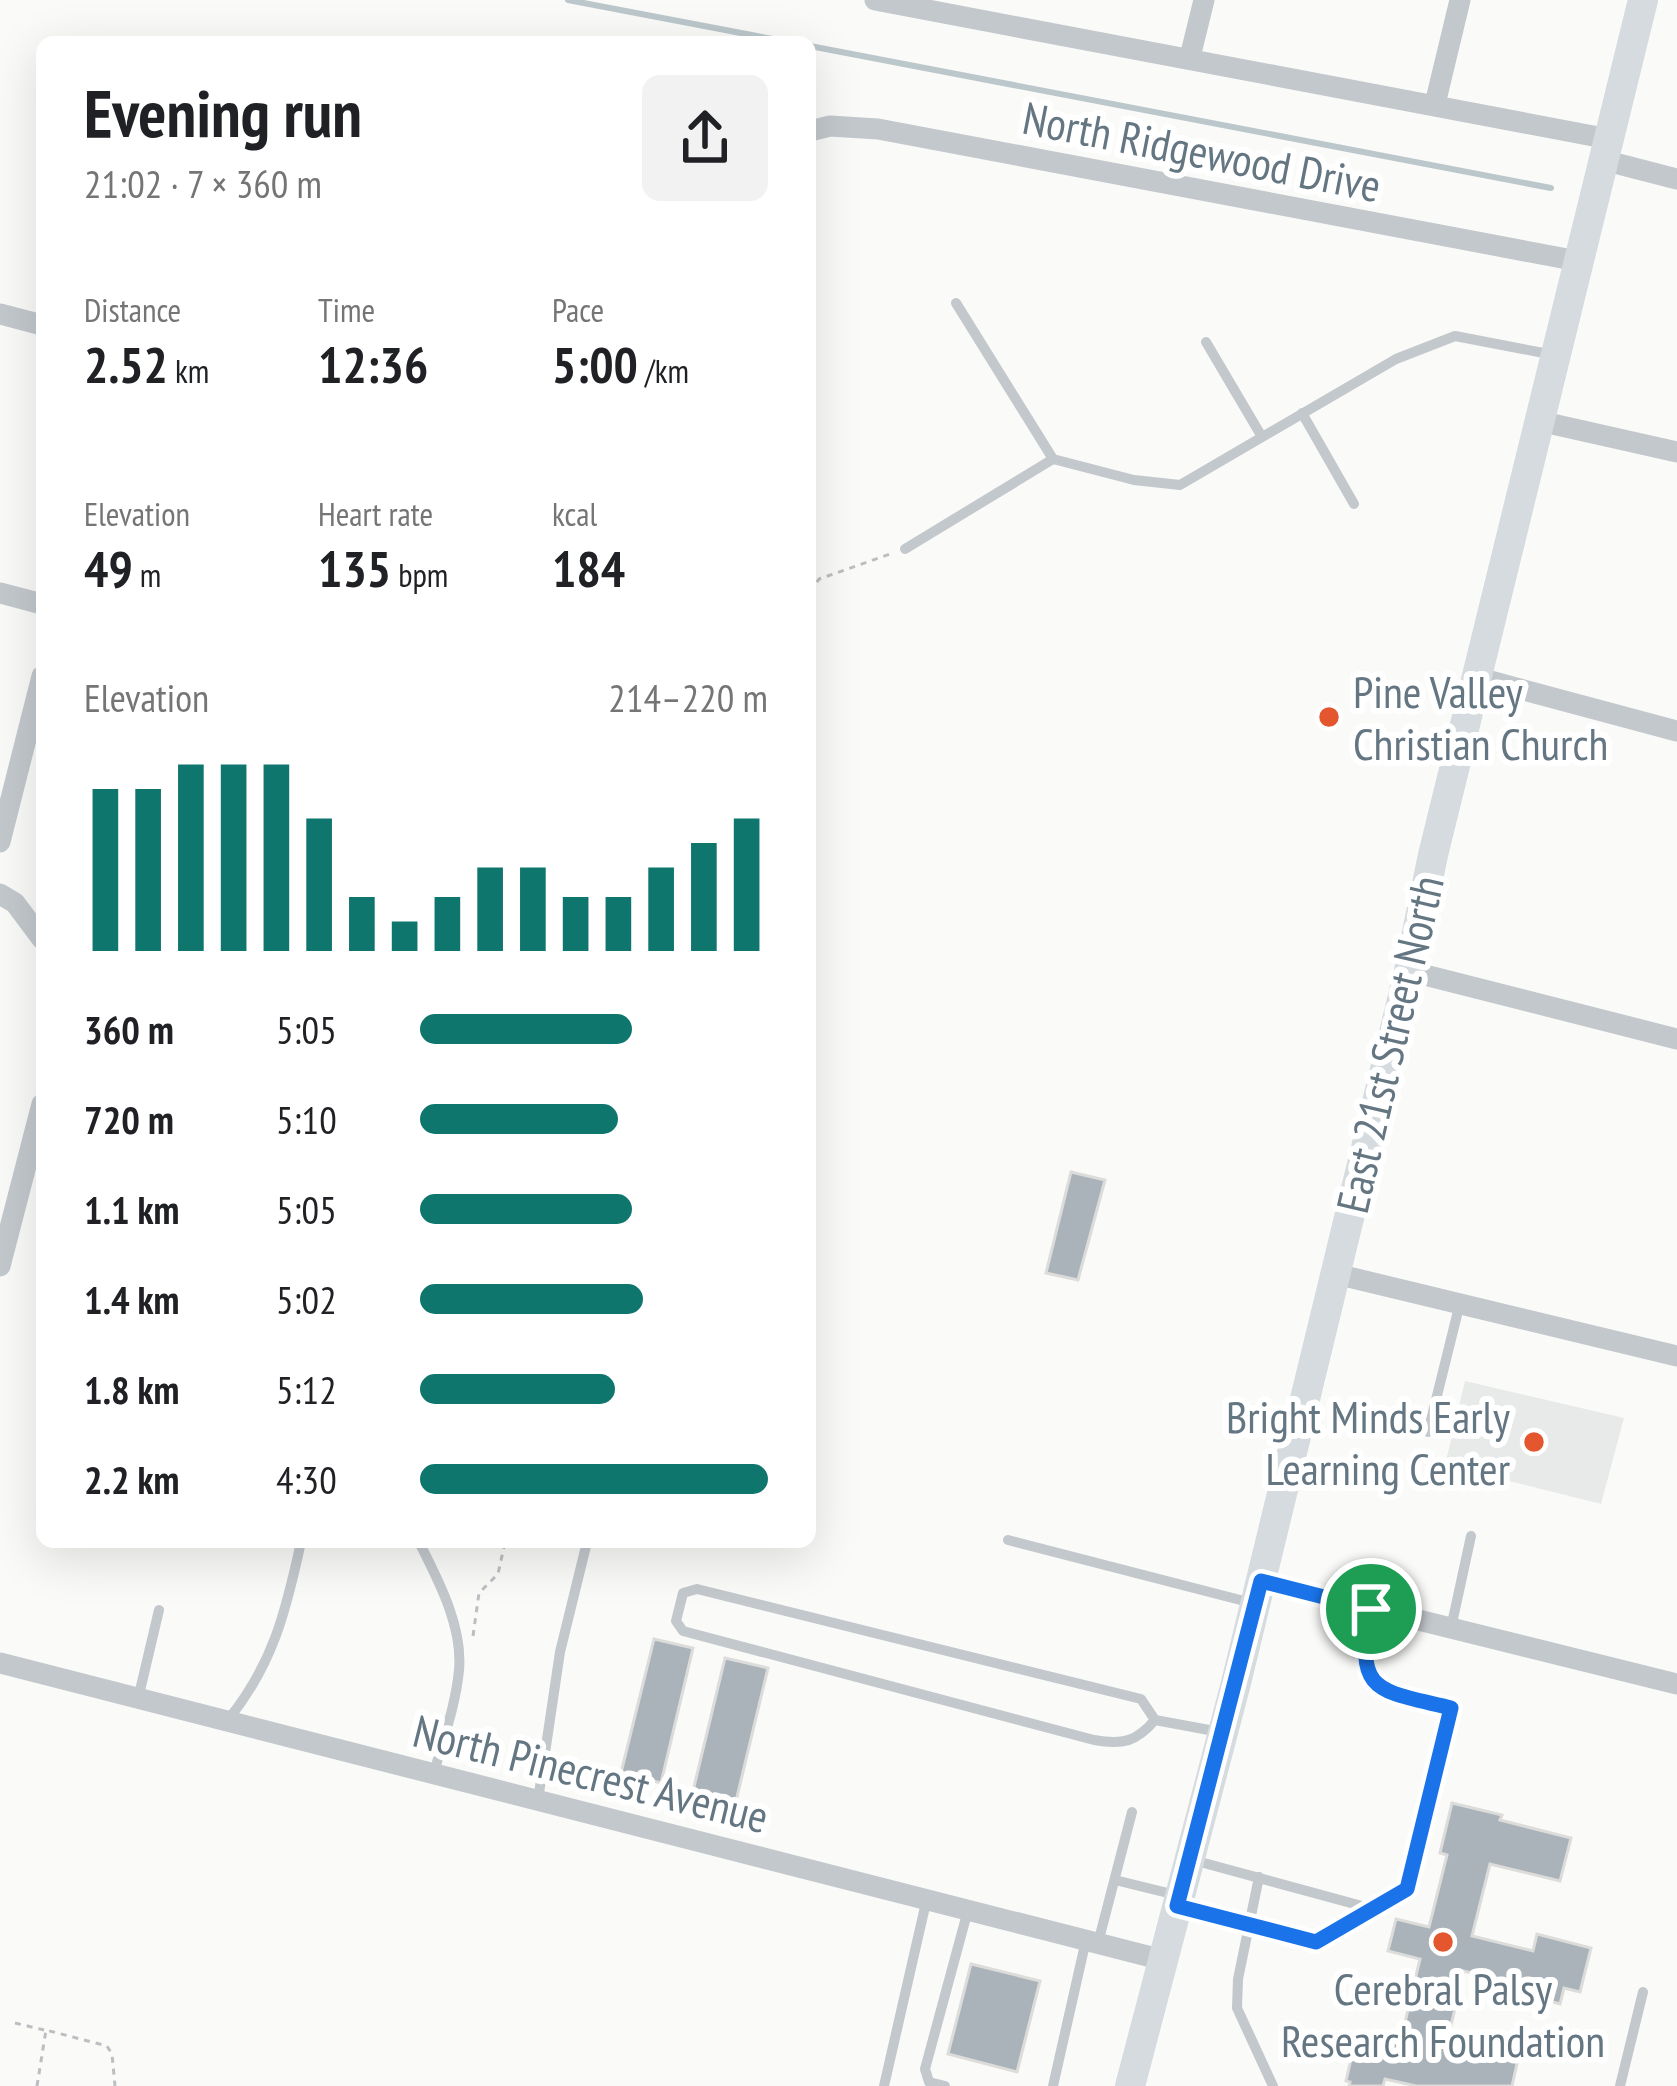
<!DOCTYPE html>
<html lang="en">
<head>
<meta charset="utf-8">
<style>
	:root { --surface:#fff; --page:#f2f2f2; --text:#202124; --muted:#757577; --accent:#0f766e }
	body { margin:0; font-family:"PT Sans Narrow",sans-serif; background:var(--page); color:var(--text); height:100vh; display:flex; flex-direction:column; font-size:45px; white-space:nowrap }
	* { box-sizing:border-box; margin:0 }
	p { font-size:39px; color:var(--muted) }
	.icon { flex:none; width:66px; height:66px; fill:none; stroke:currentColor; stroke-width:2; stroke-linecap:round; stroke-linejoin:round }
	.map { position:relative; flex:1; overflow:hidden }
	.sheet { position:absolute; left:36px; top:36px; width:780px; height:1512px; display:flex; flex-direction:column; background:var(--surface); border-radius:18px; box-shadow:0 12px 48px #0002 }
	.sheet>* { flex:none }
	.pin { position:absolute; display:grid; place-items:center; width:102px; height:102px; color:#fff; margin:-51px; border:6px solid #fff; border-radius:50%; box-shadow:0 3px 12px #0007 }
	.round { display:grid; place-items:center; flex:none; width:126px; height:126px; border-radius:18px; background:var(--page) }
	.overview { display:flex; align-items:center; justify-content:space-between; height:204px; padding:0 48px }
	h1 { font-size:66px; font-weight:600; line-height:90px }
	.metrics { display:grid; grid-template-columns:repeat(3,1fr); gap:18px; height:204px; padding:12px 48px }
	.metrics div { display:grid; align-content:center }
	.metrics b { font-size:51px; font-weight:600 }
	.metrics small { font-size:33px; font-weight:400 }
	.metrics p { font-size:33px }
	.chart { height:336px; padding:24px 48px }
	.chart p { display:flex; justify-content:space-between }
	.chart svg { width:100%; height:216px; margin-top:12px; stroke:var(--accent); stroke-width:6 }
	ul { padding:0 48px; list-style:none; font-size:39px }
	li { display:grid; grid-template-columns:192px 144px 1fr; align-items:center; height:90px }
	li i { height:30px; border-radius:15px; background:var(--accent) }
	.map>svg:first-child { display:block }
	.built { fill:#e8e9e9 }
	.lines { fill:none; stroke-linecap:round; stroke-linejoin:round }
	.stream { stroke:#bbc7cb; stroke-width:6 }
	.building { fill:#aab3b9; stroke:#dcdcda; stroke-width:3 }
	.path { stroke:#bbbfc2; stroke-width:3; stroke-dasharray:6 6; stroke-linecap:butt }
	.service { stroke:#c3c8cc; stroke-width:10 }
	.minor { stroke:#c3c8cc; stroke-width:21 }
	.secondary { stroke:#d6dbdf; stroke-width:30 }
	.route-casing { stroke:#fff; stroke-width:24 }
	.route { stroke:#1a73e8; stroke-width:15 }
	.poi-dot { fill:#e4572e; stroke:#fff; stroke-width:4.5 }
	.labels { text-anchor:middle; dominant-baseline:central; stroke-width:12; stroke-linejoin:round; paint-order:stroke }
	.street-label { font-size:45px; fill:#657683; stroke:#fff }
	.poi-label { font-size:45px; fill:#657683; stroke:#fff; text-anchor:start }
</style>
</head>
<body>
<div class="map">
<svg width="1677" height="2086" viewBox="0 0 1677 2086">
	<rect width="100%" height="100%" fill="#fafaf8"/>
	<!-- built -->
	<path class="built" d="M 1465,1381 L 1624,1418 L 1601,1504 L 1445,1465 Z"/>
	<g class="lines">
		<!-- stream -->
		<path class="stream" d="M 568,0 L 788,42
			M 810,46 L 1551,188"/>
	</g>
	<!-- building -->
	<path class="building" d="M 1071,1172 L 1105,1180 L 1078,1280 L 1046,1273 Z
		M 654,1639 L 693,1648 L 661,1783 L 621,1773 Z
		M 725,1658 L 768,1668 L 736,1801 L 693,1791 Z
		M 1452,1803 L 1502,1815 L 1500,1820 L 1571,1838 L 1560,1881 L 1490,1864 L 1472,1936 L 1533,1951 L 1537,1934 L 1591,1948 L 1580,1992 L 1564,1988 L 1560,2004 L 1519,1993 L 1521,1985 L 1464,1971 L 1447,2042 L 1518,2059 L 1512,2086 L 1416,2086 L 1385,2079 L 1383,2086 L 1349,2086 L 1350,2082 L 1346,2081 L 1356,2037 L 1383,2043 L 1385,2037 L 1395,2039 L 1397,2030 L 1403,2031 L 1420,1959 L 1388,1951 L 1396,1919 L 1429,1927 L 1447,1855 L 1440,1853 Z
		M 971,1964 L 1040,1981 L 1017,2072 L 948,2054 Z"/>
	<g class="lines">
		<!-- path -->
		<path class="path" d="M 810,592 L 819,579 L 893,553
			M 473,1636 L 479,1593 L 498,1574 L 505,1542
			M 461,1735 L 476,1764
			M 15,2023 L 44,2030
			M 37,2086 L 46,2030 L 107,2046 L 112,2054 L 115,2086"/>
		<!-- service -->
		<path class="service" d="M 956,303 L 1053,459
			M 1206,342 L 1262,437
			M 1302,413 L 1354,504
			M 905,549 L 1053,459 L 1134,480 L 1180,485 L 1396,359 L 1455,336 L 1554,355
			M 1428,1432 L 1460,1303
			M 1008,1540 L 1252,1603
			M 419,1542 C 438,1580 463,1626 459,1670 C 456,1704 443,1740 434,1773
			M 1451,1628 L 1471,1536
			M 138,1699 L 159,1610
			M 1155,1720 L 1141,1699 L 697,1589 L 683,1593 L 676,1621 L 683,1631 L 1094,1740 C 1123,1745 1136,1742 1155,1720 L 1220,1732
			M 227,1721 C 273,1665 286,1611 301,1542
			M 538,1800 L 560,1652 L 587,1542
			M 1193,1860 L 1373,1909
			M 1259,1877 L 1238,1979 L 1237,2008 L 1273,2086
			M 1115,1880 L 1176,1895
			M 1181,1907 L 1316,1942 L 1407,1889 L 1451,1708 C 1377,1690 1354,1694 1371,1609
			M 1098,1943 L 1132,1812
			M 884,2086 L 927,1898
			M 945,2086 L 929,2082 L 925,2069 L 968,1910
			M 1053,2086 L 1086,1940
			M 1620,2086 L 1643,1992"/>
		<!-- minor -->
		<path class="minor" d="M 875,0 L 1609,139
			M 1190,57 L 1204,0
			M 1435,104 L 1460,0
			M 810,131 L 830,126 L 878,129 L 1578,261
			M 1603,160 L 1677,179
			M 0,314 L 42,325
			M 1539,421 L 1677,452
			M 0,593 L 42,604
			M 1479,678 L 1677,731
			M 0,842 L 42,676
			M 0,894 L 15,903 L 42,939
			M 1409,971 L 1677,1039
			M 0,1266 L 42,1104
			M 1336,1274 L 1677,1356
			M 1261,1581 L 1677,1684
			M 0,1663 L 1163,1960"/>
		<!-- secondary -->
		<path class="secondary" d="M 1130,2086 L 1236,1683 L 1409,971 L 1433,855 L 1643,0"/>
	</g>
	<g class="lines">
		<defs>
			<path id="route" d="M 1261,1581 L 1371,1609 C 1354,1694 1377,1690 1451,1708 L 1407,1889 L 1316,1942 L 1177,1906 Z"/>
		</defs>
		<!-- route casing -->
		<use href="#route" class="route-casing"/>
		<!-- route -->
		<use href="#route" class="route"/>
	</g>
	<!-- markers -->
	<g class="poi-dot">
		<circle cx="1329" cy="717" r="12"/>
		<circle cx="1534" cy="1442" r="12"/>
		<circle cx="1443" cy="1942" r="12"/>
	</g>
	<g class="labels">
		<!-- street labels -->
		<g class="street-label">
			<text transform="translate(1202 151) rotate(11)">North Ridgewood Drive</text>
			<text transform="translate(1389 1044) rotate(-77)">East 21st Street North</text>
			<text transform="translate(591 1773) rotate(14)">North Pinecrest Avenue</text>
		</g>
		<!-- poi labels -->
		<g class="poi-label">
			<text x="1353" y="691">Pine Valley<tspan x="1353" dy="52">Christian Church</tspan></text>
			<text x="1510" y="1416" text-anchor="end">Bright Minds Early<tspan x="1510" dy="52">Learning Center</tspan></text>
			<text x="1443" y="1988" text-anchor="middle">Cerebral Palsy<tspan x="1443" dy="52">Research Foundation</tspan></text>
		</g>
	</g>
</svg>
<div class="pin" style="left:1371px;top:1609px;background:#1e9e55"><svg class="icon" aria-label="arrive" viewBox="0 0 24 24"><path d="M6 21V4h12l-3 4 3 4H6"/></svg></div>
<section class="sheet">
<div class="overview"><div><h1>Evening run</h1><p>21:02 · 7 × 360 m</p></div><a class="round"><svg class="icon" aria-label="share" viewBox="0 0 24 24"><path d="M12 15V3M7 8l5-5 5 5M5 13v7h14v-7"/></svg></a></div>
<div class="metrics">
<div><p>Distance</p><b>2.52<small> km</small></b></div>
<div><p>Time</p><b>12:36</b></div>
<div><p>Pace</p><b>5:00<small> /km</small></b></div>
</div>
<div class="metrics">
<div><p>Elevation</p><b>49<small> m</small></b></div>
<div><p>Heart rate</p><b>135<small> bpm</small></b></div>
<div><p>kcal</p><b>184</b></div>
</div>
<div class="chart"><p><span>Elevation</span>214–220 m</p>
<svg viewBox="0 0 160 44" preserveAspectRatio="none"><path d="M5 44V11M15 44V11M25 44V6M35 44V6M45 44V6M55 44V17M65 44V33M75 44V38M85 44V33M95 44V27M105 44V27M115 44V33M125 44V33M135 44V27M145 44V22M155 44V17"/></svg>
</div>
<ul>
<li><b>360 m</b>5:05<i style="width:61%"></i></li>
<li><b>720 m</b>5:10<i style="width:57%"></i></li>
<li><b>1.1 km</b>5:05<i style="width:61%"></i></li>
<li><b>1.4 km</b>5:02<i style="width:64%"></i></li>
<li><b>1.8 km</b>5:12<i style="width:56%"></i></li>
<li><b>2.2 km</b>4:30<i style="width:100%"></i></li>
</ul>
</section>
</div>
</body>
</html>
